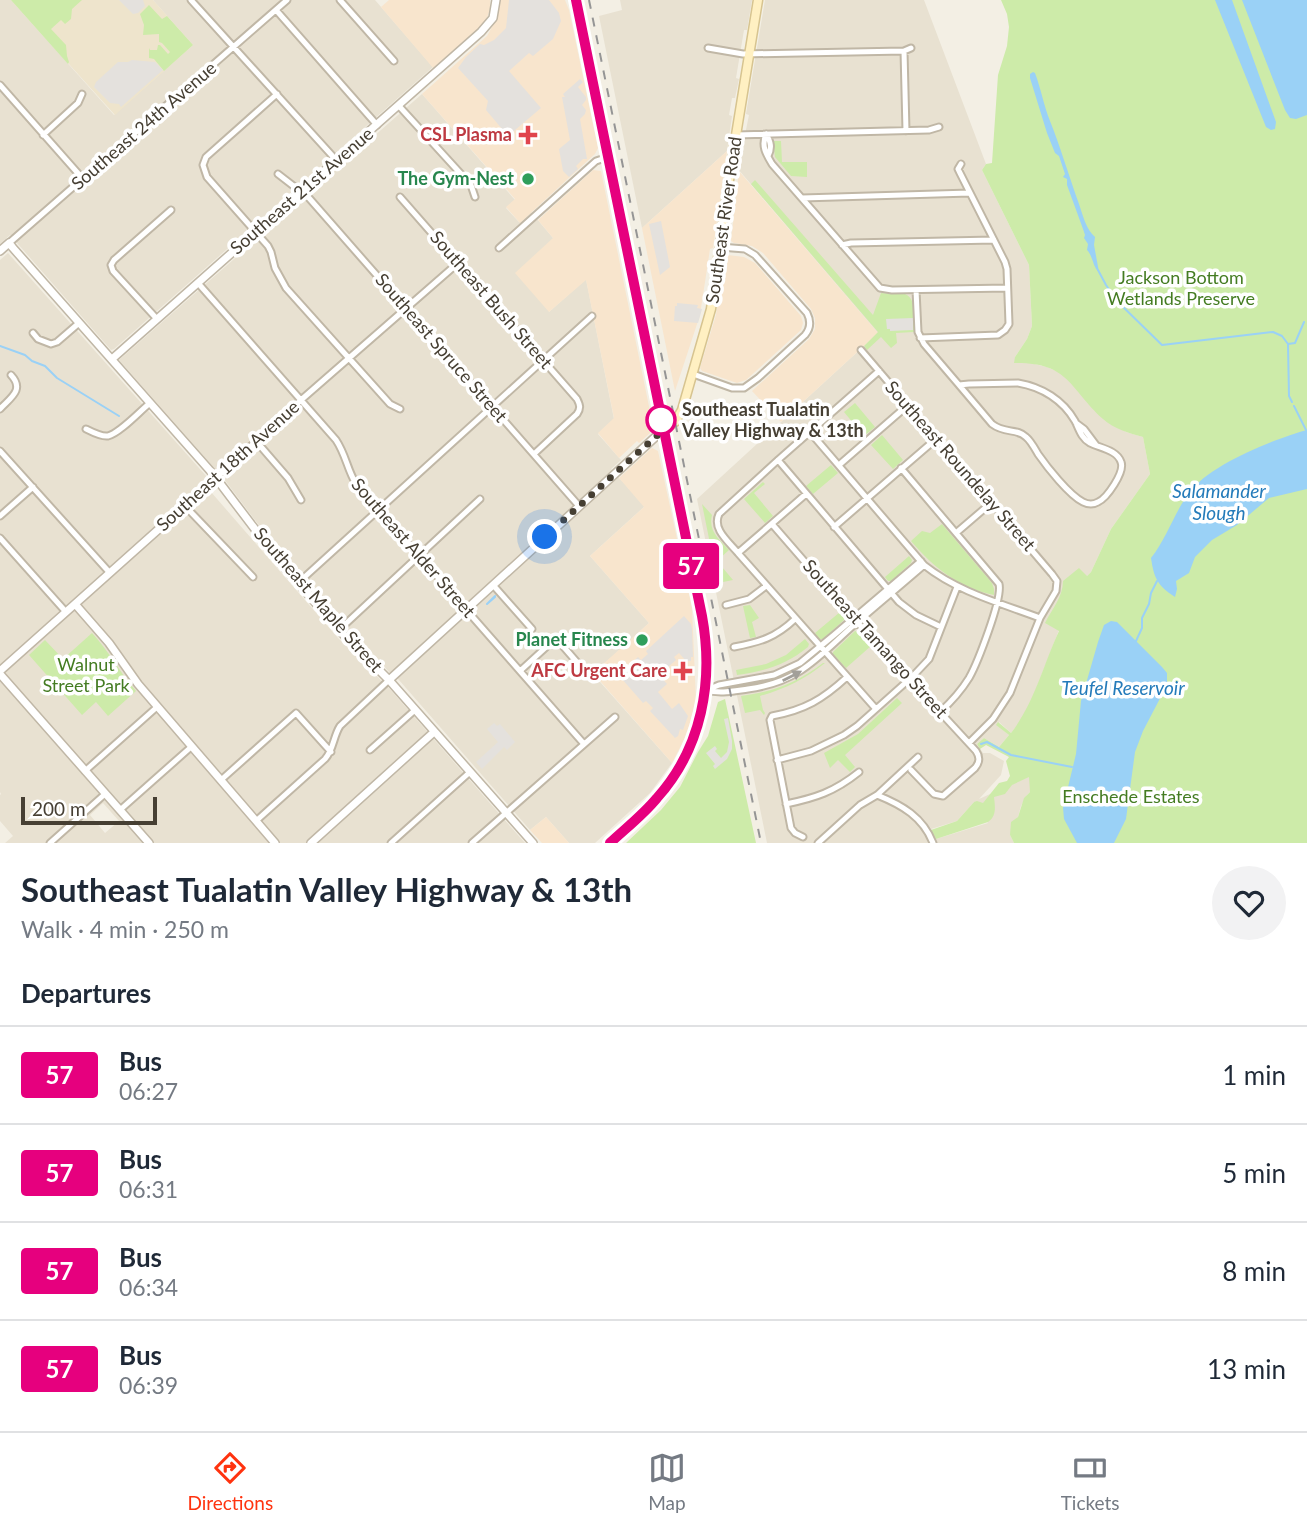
<!DOCTYPE html>
<html lang="en">
<head>
<meta charset="utf-8">
<style>
	body { margin:0; font-family:Lato,sans-serif; background:#f2f2f3; color:#1f2937; height:100vh; display:flex; flex-direction:column; font-size:26px; white-space:nowrap }
	* { box-sizing:border-box; margin:0 }
	p { font-size:23px; color:#747a83 }
	.icon { flex:none; width:38px; height:38px; fill:none; stroke:currentColor; stroke-width:2; stroke-linecap:round; stroke-linejoin:round }
	.map { position:relative; height:843px; overflow:hidden }
	.details { display:flex; flex-direction:column; background:#fff; flex:1 }
	.details>* { flex:none }
	.badge { padding:0 14px; border-radius:5px; font-size:24px; line-height:46px }
	.scale { position:absolute; left:21px; bottom:18px; width:136px; box-sizing:border-box; padding-left:7px; border:4px solid #463f33; border-top:0; font-size:19px; line-height:24px; white-space:nowrap; color:#463f33; -webkit-text-stroke:5px #fff; paint-order:stroke }
	.you { position:absolute; width:35px; height:35px; margin:-18px; border:5px solid #fff; border-radius:50%; background:#1a73e8; box-shadow:0 0 0 10px #1a73e833 }
	.map>.badge { position:absolute; translate:-50% -50%; box-shadow:0 0 0 4px #fff }
	h2 { padding:0 21px; font-size:26px; line-height:63px }
	.round { display:grid; place-items:center; flex:none; width:74px; height:74px; border-radius:37px; background:#f2f2f3 }
	.summary { display:flex; align-items:center; justify-content:space-between; height:119px; padding:0 21px }
	h1 { font-size:33px; font-weight:700; line-height:52px }
	ul { padding:0; list-style:none }
	li { display:flex; align-items:center; gap:21px; height:98px; padding:0 21px; border-top:2px solid #e0e1e3 }
	li div { flex:1 }
	li b { display:block; font-size:26px }
	li em { font-style:normal }
	li .badge { min-width:77px; font-weight:700; text-align:center }
	.dock { display:flex; justify-content:space-around; align-items:center; height:98px; border-top:2px solid #e0e1e3; background:#fff; font-size:19px; color:#747a83 }
	.dock a { display:grid; justify-items:center; gap:4px }
	.dock .current { color:#ff330f }
	.map>svg:first-child { display:block }
	.residential { fill:#e8e1d1; fill-rule:evenodd }
	.commercial { fill:#f8e5cd }
	.education { fill:#eee4cc }
	.green { fill:#cdeba9 }
	.parking { fill:#e4e1dd }
	.water { fill:#9ad1f6 }
	.lines { fill:none; stroke-linecap:round; stroke-linejoin:round }
	.stream { stroke:#9ad1f6; stroke-width:2 }
	.minor-casing { stroke:#c0b7a6; stroke-width:9 }
	.tertiary-casing { stroke:#c0b7a6; stroke-width:10 }
	.secondary-casing { stroke:#d7c490; stroke-width:11 }
	.primary-casing { stroke:#edc058; stroke-width:12 }
	.minor { stroke:#fff; stroke-width:5 }
	.tertiary { stroke:#fff; stroke-width:7 }
	.secondary { stroke:#fff0c2; stroke-width:8 }
	.primary { stroke:#ffe091; stroke-width:9 }
	.rail { stroke:#959595; stroke-width:2; stroke-dasharray:9 9; stroke-linecap:butt }
	.oneway { fill:#a29f99 }
	.line-casing { stroke:#fff; stroke-width:16 }
	.line { stroke:#e6007e; stroke-width:10 }
	.walk { stroke:#463f33; stroke-width:7; stroke-dasharray:0 12.6 }
	.health-dot { fill:#e0444e; stroke:#fff; stroke-width:2.5 }
	.leisure-dot { fill:#2e9e5b; stroke:#fff; stroke-width:2.5 }
	.stop-dot { fill:#fff; stroke:#e6007e; stroke-width:3.5 }
	.labels { text-anchor:middle; stroke-width:7; stroke-linejoin:round; paint-order:stroke }
	.street-label { font-size:18px; fill:#463f33; stroke:#fff }
	.health-label { font-size:18px; font-weight:bold; fill:#be3a42; stroke:#fff; text-anchor:end }
	.leisure-label { font-size:18px; font-weight:bold; fill:#27864d; stroke:#fff; text-anchor:end }
	.park-label { font-size:18px; fill:#447c22; stroke:#fff }
	.stop-label { font-size:18px; font-weight:bold; fill:#463f33; stroke:#fff; text-anchor:start }
	.water-label { font-size:19px; font-style:italic; fill:#247bba; stroke:#fff }
</style>
</head>
<body>
<div class="map">
<svg width="1307" height="843" viewBox="0 0 1307 843">
	<rect width="100%" height="100%" fill="#f3efe4"/>
	<path class="residential" d="M 0,0 L 11,0 L 114,115 L 193,45 L 153,0 L 375,0 L 433,67 L 114,349 L 111,350 L 10,235 L 0,244 Z
		M 620,0 L 752,0 L 747,30 L 744,30 L 736,78 L 739,79 L 735,98 L 732,98 L 729,115 L 732,116 L 727,151 L 642,228 L 599,16 L 622,10 Z
		M 765,0 L 924,0 L 986,164 L 982,170 L 1029,265 L 1032,326 L 1027,339 L 1015,357 L 1026,362 L 1047,367 L 1061,373 L 1126,432 L 1143,437 L 1150,474 L 1111,529 L 1091,572 L 1087,576 L 1059,630 L 1031,702 L 1021,721 L 1011,733 L 999,722 L 997,725 L 1009,735 L 999,747 L 984,738 L 977,744 L 983,753 L 990,753 L 1004,761 L 1001,775 L 979,799 L 1030,776 L 1030,792 L 1027,795 L 1021,806 L 1018,817 L 1010,835 L 1014,843 L 767,843 L 697,499 L 878,333 L 738,169 L 749,115 L 746,114 ZM 974,802 L 988,823 L 936,839 L 931,829 L 957,821 Z
		M 422,94 L 515,200 L 506,208 L 519,222 L 531,212 L 553,238 L 549,312 L 586,279 L 614,419 L 598,434 L 621,460 L 611,469 L 645,506 L 590,556 L 649,623 L 593,674 L 672,763 L 650,793 L 595,843 L 569,843 L 546,817 L 530,830 L 399,680 L 389,672 L 368,648 L 366,650 L 346,630 L 282,556 L 224,479 L 119,360 Z
		M 8,253 L 207,477 L 211,492 L 338,638 L 389,688 L 525,843 L 5,843 L 13,836 L 0,821 L 0,795 L 1,794 L 0,792 L 0,260 ZM 103,803 L 119,821 L 105,833 L 90,815 Z"/>
	<path class="commercial" d="M 389,0 L 490,0 L 490,9 L 487,18 L 482,26 L 434,69 L 381,7 Z
		M 500,0 L 565,0 L 569,10 L 598,148 L 595,154 L 520,223 L 506,207 L 515,199 L 422,94 L 487,36 L 497,18 Z
		M 727,151 L 713,248 L 710,249 L 700,315 L 675,391 L 642,228 Z
		M 593,170 L 601,171 L 653,426 L 650,433 L 639,443 L 637,441 L 619,458 L 598,433 L 614,418 L 586,280 L 549,312 L 515,273 L 553,238 L 538,220 Z
		M 739,171 L 878,333 L 781,422 L 752,391 L 809,339 L 815,329 L 815,318 L 811,309 L 763,253 L 752,246 L 734,243 L 731,241 Z
		M 728,255 L 744,257 L 755,263 L 801,316 L 803,323 L 801,330 L 746,380 L 737,383 L 702,371 L 700,368 L 716,315 L 724,258 Z
		M 652,448 L 658,451 L 692,608 L 696,700 L 687,734 L 672,763 L 593,673 L 649,623 L 590,556 L 644,507 L 619,478 Z
		M 546,817 L 569,843 L 542,843 L 530,830 Z"/>
	<path class="education" d="M 11,0 L 153,0 L 193,45 L 115,115 Z"/>
	<path class="green" d="M 11,0 L 82,0 L 72,9 L 71,19 L 65,24 L 61,20 L 51,29 L 66,45 L 67,56 L 69,62 L 68,64 Z
		M 1001,0 L 1307,0 L 1307,843 L 1014,843 L 1010,835 L 1011,822 L 1018,817 L 1024,798 L 1030,792 L 1029,777 L 1012,785 L 1005,794 L 994,797 C 995,806 997,816 988,822 L 936,839 L 931,830 L 957,821 L 974,802 L 977,801 L 983,803 L 999,783 L 1007,781 L 1010,776 L 1006,761 L 1009,757 L 986,745 L 980,749 L 977,744 L 984,738 L 999,747 L 1009,735 L 996,725 L 998,722 L 1011,733 C 1035,702 1043,665 1059,631 L 1045,623 C 1052,609 1063,597 1063,581 L 1079,568 L 1087,576 L 1091,572 L 1111,529 L 1150,474 L 1143,437 C 1129,433 1114,429 1103,419 C 1069,388 1069,362 1014,363 L 1015,357 L 1027,339 L 1032,326 L 1029,265 L 982,170 L 986,164 L 992,163 L 998,75 L 1007,46 L 1009,27 L 1007,14 Z
		M 149,5 L 162,19 L 167,16 L 193,45 L 164,71 L 154,59 L 149,58 L 149,48 L 150,50 L 157,50 L 158,45 L 160,45 L 168,54 L 170,52 L 162,43 L 159,42 L 159,34 L 143,35 L 144,25 L 140,14 Z
		M 773,141 L 781,141 L 782,162 L 807,162 L 807,177 L 791,176 L 775,157 Z
		M 755,180 L 873,315 L 881,293 C 889,294 898,292 905,294 C 918,299 914,322 914,332 L 896,333 L 897,343 L 891,348 L 881,337 L 867,350 L 864,346 L 878,332 L 751,184 Z
		M 855,403 L 875,427 L 864,436 L 844,412 Z
		M 882,435 L 903,460 L 893,469 L 871,445 Z
		M 831,465 L 838,473 L 813,494 L 806,486 Z
		M 763,482 L 765,484 L 754,493 L 773,516 L 765,523 L 744,499 Z
		M 702,504 L 712,515 C 708,531 719,539 729,550 L 717,561 L 733,580 L 718,583 Z
		M 942,524 L 992,583 L 994,589 L 994,595 C 959,588 933,567 911,541 L 922,531 L 930,533 Z
		M 909,556 L 912,560 L 911,563 L 891,581 L 888,581 L 885,577 Z
		M 750,605 L 759,618 L 752,622 L 756,637 L 750,638 L 743,606 Z
		M 840,612 L 845,617 L 844,620 L 823,639 L 819,639 L 815,633 Z
		M 855,631 L 858,632 L 871,646 L 846,668 L 833,654 L 833,652 Z
		M 92,633 C 109,651 120,673 136,691 L 108,716 L 96,702 L 82,715 L 29,655 L 45,640 L 63,659 Z
		M 805,639 L 809,644 L 808,647 C 786,665 765,671 737,675 L 736,670 L 766,664 L 786,655 Z
		M 823,663 L 825,663 C 805,679 785,689 760,696 L 763,710 L 765,713 L 764,715 L 760,710 L 745,713 L 741,696 C 775,691 795,684 823,663 Z
		M 897,698 L 902,703 L 845,755 L 855,767 L 850,772 L 838,760 L 830,768 L 824,753 L 858,734 Z
		M 725,699 L 756,843 L 626,843 L 661,810 L 680,787 L 698,752 L 708,736 L 718,702 Z"/>
	<path class="parking" d="M 119,0 L 143,0 L 145,6 L 138,13 L 133,14 Z
		M 509,0 L 549,0 L 559,13 L 561,21 L 553,39 L 533,56 L 529,53 L 509,71 L 541,108 L 508,136 L 486,110 L 488,101 L 458,68 L 466,57 L 480,44 L 484,45 L 494,40 L 506,28 Z
		M 132,60 L 155,62 L 163,70 L 121,107 L 119,104 L 110,103 L 94,87 L 96,82 L 118,62 L 128,62 Z
		M 580,79 L 583,82 L 578,87 L 586,97 L 586,100 L 582,105 L 586,110 L 585,114 L 580,119 L 587,159 L 583,159 L 576,166 L 578,169 L 569,177 L 563,171 L 559,149 L 570,140 L 562,97 L 565,97 L 563,94 Z
		M 661,221 L 670,267 L 660,275 L 649,224 Z
		M 677,303 L 698,305 L 697,308 L 702,309 L 698,323 L 674,321 L 675,306 L 677,306 Z
		M 913,318 L 913,330 L 890,331 L 890,329 L 887,329 L 886,319 Z
		M 684,616 L 691,624 L 692,629 L 693,657 L 691,657 L 691,661 L 686,661 L 679,653 L 674,657 L 676,660 L 659,675 L 667,684 L 658,692 L 672,709 L 679,703 L 688,716 L 683,730 L 680,729 L 678,736 L 675,738 L 650,711 L 653,708 L 646,701 L 643,703 L 622,679 L 625,674 L 623,671 L 638,657 L 641,660 L 648,654 L 646,651 Z
		M 728,718 L 732,741 L 732,749 L 727,759 L 715,769 L 713,766 L 715,764 L 706,753 L 715,746 L 717,749 L 715,751 L 721,758 L 727,752 L 729,742 L 724,719 Z
		M 494,723 L 497,726 L 500,724 L 515,742 L 507,750 L 504,747 L 482,769 L 476,762 L 498,742 L 487,729 Z"/>
	<path class="water" d="M 1215,0 L 1232,0 L 1276,122 L 1275,129 L 1271,130 L 1266,127 Z
		M 1242,0 L 1307,0 L 1307,115 L 1296,119 L 1290,118 L 1285,110 Z
		M 1033,72 L 1035,73 C 1041,89 1044,106 1050,121 C 1060,146 1069,176 1079,204 C 1083,216 1086,229 1095,237 L 1094,245 L 1099,272 C 1093,268 1093,256 1087,250 L 1088,244 L 1084,238 L 1085,235 L 1083,229 L 1067,185 L 1067,179 L 1063,177 L 1065,174 L 1059,156 L 1055,153 L 1047,133 L 1030,78 L 1030,74 Z
		M 1307,430 L 1307,489 L 1269,498 L 1237,525 L 1212,540 L 1195,557 L 1189,573 L 1176,581 L 1177,589 L 1175,597 C 1157,585 1154,578 1151,558 C 1167,538 1174,513 1189,493 C 1209,465 1274,439 1307,430 Z
		M 1111,621 L 1117,622 L 1162,667 L 1167,673 L 1167,685 L 1143,731 L 1135,752 L 1126,819 L 1114,843 L 1077,843 L 1064,819 L 1063,808 L 1076,754 L 1081,701 L 1098,642 L 1104,625 Z"/>
	<g class="lines">
		<path class="stream" d="M 1098,270 L 1106,285 L 1117,301 L 1162,345 L 1273,332 L 1282,336 L 1288,344 L 1289,396 L 1292,402
			M 1288,344 L 1295,343 L 1304,322
			M 0,346 L 25,355 L 32,361 L 45,366 L 57,378 L 119,416
			M 1294,406 L 1306,430
			M 495,596 L 487,604 L 495,597
			M 1136,641 L 1142,628 L 1142,618 L 1149,604 L 1151,593 L 1157,581
			M 981,744 L 987,742 L 1011,755 L 1072,767"/>
		<defs>
			<path id="minor" d="M 191,0 L 337,161
				M 340,0 L 394,61
				M 276,10 L 377,125
				M 708,48 L 743,54 L 904,51 L 911,48
				M 904,51 L 906,131
				M 0,85 L 83,179
				M 277,94 L 206,157 L 203,165 L 207,177 L 268,246 L 271,252 L 275,268 L 286,288 L 390,404 L 400,409
				M 399,106 L 471,185 L 475,197
				M 766,134 C 761,146 766,154 772,164 L 880,288 L 892,290 L 1007,288
				M 766,134 C 771,142 772,148 768,156
				M 43,135 L 78,103 L 82,94
				M 736,135 L 929,130 L 939,127
				M 278,174 L 309,198 L 579,506
				M 400,197 L 577,399 C 580,405 581,408 577,414 L 534,454
				M 802,198 L 970,193
				M 9,243 L 287,0
				M 842,245 L 851,243 L 994,240
				M 499,248 L 596,161 L 608,157
				M 198,283 L 336,440 C 346,455 347,469 356,484 L 584,744
				M 916,290 L 918,332 L 924,344 L 959,385
				M 157,319 L 113,271 L 111,265 L 114,260 L 171,210
				M 33,333 L 38,339 L 51,344 L 57,342 L 79,323
				M 920,338 L 998,335 L 1005,330 L 1009,324 L 1007,269 L 1005,262 L 960,173 L 958,169 L 961,164
				M 861,350 L 1052,574 L 1057,581 L 1056,591 L 1040,618 L 1010,693 L 993,719 L 969,743
				M 693,374 L 732,388 L 744,388 L 758,378 L 805,335 C 811,328 811,321 807,313 L 755,255 L 745,249 L 720,247
				M 1018,383 C 1042,387 1063,400 1075,421 C 1079,429 1081,438 1090,443 C 1100,448 1117,450 1121,462 C 1125,472 1107,498 1098,502 C 1093,505 1087,504 1083,502 C 1069,495 1047,467 1038,454 C 1035,449 1031,441 1026,437 C 1017,428 1005,434 992,424 L 959,385 L 969,384 Z
				M 0,409 C 10,398 25,390 11,375
				M 1076,423 L 1084,429 L 1096,445
				M 86,429 C 92,432 101,437 108,436 C 120,433 140,411 150,403
				M 810,432 L 924,565 C 958,592 1000,603 1040,618
				M 256,441 L 288,478 L 301,500
				M 0,451 L 110,573
				M 778,460 L 899,602 L 916,615 L 941,627
				M 839,465 L 908,405
				M 901,468 L 999,584 C 1003,598 977,664 969,678 C 961,691 951,702 940,712
				M 216,478 L 301,400 L 458,263
				M 185,506 L 253,577
				M 0,516 L 33,487
				M 772,524 L 857,622 L 976,751 C 980,757 980,762 975,768 L 943,796 L 934,794 L 911,770
				M 834,527 L 936,439
				M 956,533 L 991,503
				M 0,538 L 66,612
				M 738,553 L 806,494
				M 298,583 L 592,316
				M 493,585 L 532,629
				M 726,605 L 749,599 L 766,586
				M 339,630 L 480,499
				M 734,647 C 760,642 775,638 795,619
				M 520,671 L 556,638 L 588,675
				M 706,690 C 720,694 733,691 748,689 C 800,682 818,657 855,624 C 878,604 901,585 924,565
				M 707,690 L 719,685 L 774,675 L 800,663 L 834,635 L 921,561
				M 876,709 L 738,553 C 728,541 712,529 719,514 L 778,460 L 879,371
				M 370,750 L 415,710
				M 777,760 L 811,751 L 844,735 L 857,726 L 913,676 L 929,659 L 957,587
				M 85,771 L 157,707
				M 221,780 L 296,713 L 331,752
				M 877,795 C 902,805 923,817 933,843
				M 786,804 C 815,798 834,792 859,772
				M 120,810 L 191,747
				M 256,821 L 325,759 C 334,749 333,737 340,726 L 389,680
				M 803,837 L 795,833 L 791,828 L 770,720 L 772,716 C 805,710 823,699 847,677
				M 50,843 L 105,794
				M 391,843 L 470,772
				M 472,843 L 615,717
				M 818,843 L 860,805 L 877,795 L 918,757"/>
			<path id="tertiary" d="M 0,251 L 9,243 L 13,248 L 213,474 L 283,566 L 343,634 L 389,680 L 533,843
				M 112,359 L 481,32 L 493,18 L 496,0
				M 75,604 L 109,643 L 138,684 L 275,843
				M 0,671 L 216,478
				M 0,674 L 149,843
				M 389,680 L 663,430
				M 311,843 L 434,732"/>
			<path id="secondary" d="M 663,430 L 675,422 L 682,410 L 711,309 L 731,166 L 758,0"/>
			<path id="primary" d="M 576,0 L 702,616 C 714,682 702,747 657,798 C 643,815 626,829 610,843"/>
		</defs>
		<use href="#minor" class="minor-casing"/>
		<use href="#tertiary" class="tertiary-casing"/>
		<use href="#secondary" class="secondary-casing"/>
		<use href="#primary" class="primary-casing"/>
		<use href="#minor" class="minor"/>
		<use href="#tertiary" class="tertiary"/>
		<use href="#secondary" class="secondary"/>
		<use href="#primary" class="primary"/>
		<path class="rail" d="M 589,0 L 761,843"/>
	</g>
	<defs><path id="oneway-solid" d="M-6-.8H1V-3.2L6.5 0L1 3.2V.8H-6Z" transform="scale(1.75)"/></defs>
	<use class="oneway" href="#oneway-solid" transform="translate(792 676) rotate(-27)"/>
	<g class="lines">
		<defs>
			<path id="line" d="M 576,0 L 702,616 C 714,681 702,748 657,798 C 643,815 626,828 610,843"/>
		</defs>
		<use href="#line" class="line-casing"/>
		<use href="#line" class="line"/>
		<path class="walk" d="M 545,537 L 663,430 L 661,420"/>
	</g>
	<g class="health-dot">
		<path d="M524.5 124.5h7v7h7v7h-7v7h-7v-7h-7v-7h7z"/>
		<path d="M679.5 660.5h7v7h7v7h-7v7h-7v-7h-7v-7h7z"/>
	</g>
	<g class="leisure-dot">
		<circle cx="528" cy="179" r="7"/>
		<circle cx="642" cy="640" r="7"/>
	</g>
	<circle class="stop-dot" cx="661" cy="420" r="14"/>
	<g class="labels">
		<g class="street-label">
			<text transform="translate(144 126) rotate(-41)" y="6">Southeast 24th Avenue</text>
			<text transform="translate(302 191) rotate(-41)" y="6">Southeast 21st Avenue</text>
			<text transform="translate(724 220) rotate(-82)" y="6">Southeast River Road</text>
			<text transform="translate(491 300) rotate(49)" y="6">Southeast Bush Street</text>
			<text transform="translate(441 348) rotate(49)" y="6">Southeast Spruce Street</text>
			<text transform="translate(228 466) rotate(-42)" y="6">Southeast 18th Avenue</text>
			<text transform="translate(960 466) rotate(49)" y="6">Southeast Roundelay Street</text>
			<text transform="translate(413 548) rotate(49)" y="6">Southeast Alder Street</text>
			<text transform="translate(318 600) rotate(49)" y="6">Southeast Maple Street</text>
			<text transform="translate(875 639) rotate(48)" y="6">Southeast Tamango Street</text>
		</g>
		<g class="health-label">
			<text x="512" y="141">CSL Plasma</text>
			<text x="667" y="677">AFC Urgent Care</text>
		</g>
		<g class="leisure-label">
			<text x="514" y="185">The Gym-Nest</text>
			<text x="628" y="646">Planet Fitness</text>
		</g>
		<g class="park-label">
			<text x="1181" y="284">Jackson Bottom<tspan x="1181" dy="21">Wetlands Preserve</tspan></text>
			<text x="86" y="671">Walnut<tspan x="86" dy="21">Street Park</tspan></text>
			<text x="1131" y="803">Enschede Estates</text>
		</g>
		<g class="stop-label">
			<text x="682" y="416">Southeast Tualatin<tspan x="682" dy="21">Valley Highway &amp; 13th</tspan></text>
		</g>
		<g class="water-label">
			<text x="1219" y="498">Salamander<tspan x="1219" dy="22">Slough</tspan></text>
			<text x="1123" y="695">Teufel Reservoir</text>
		</g>
	</g>
</svg>
<div class="scale">200 m</div>
<div class="you" style="left:545px;top:537px"></div>
<b class="badge" style="left:691px;top:566px;background:#e6007e;color:#fff">57</b>
</div>
<section class="details">
<div class="summary"><div><h1>Southeast Tualatin Valley Highway &amp; 13th</h1><p>Walk · 4 min · 250 m</p></div><a class="round"><svg class="icon" aria-label="heart" viewBox="0 0 24 24"><path d="M12 20l-8-8c-3-5 5-10 8-4 3-6 11-1 8 4z"/></svg></a></div>
<h2>Departures</h2>
<ul>
<li><span class="badge" style="background:#e6007e;color:#fff">57</span><div><b>Bus</b><p>06:27</p></div><em>1 min</em></li>
<li><span class="badge" style="background:#e6007e;color:#fff">57</span><div><b>Bus</b><p>06:31</p></div><em>5 min</em></li>
<li><span class="badge" style="background:#e6007e;color:#fff">57</span><div><b>Bus</b><p>06:34</p></div><em>8 min</em></li>
<li><span class="badge" style="background:#e6007e;color:#fff">57</span><div><b>Bus</b><p>06:39</p></div><em>13 min</em></li>
</ul>
</section>
<nav class="dock">
<a class="current"><svg class="icon" aria-label="directions" viewBox="0 0 24 24"><path d="M12 3l9 9-9 9-9-9zM9 14v-3h6M13 9l2 2-2 2"/></svg>Directions</a>
<a><svg class="icon" aria-label="map" viewBox="0 0 24 24"><path d="M3 6l6-2 6 2 6-2v14l-6 2-6-2-6 2zM9 4v14M15 6v14"/></svg>Map</a>
<a><svg class="icon" aria-label="tickets" viewBox="0 0 24 24"><path d="M3 7h18v10H3zM15 7v10"/></svg>Tickets</a>
</nav>
</body>
</html>
